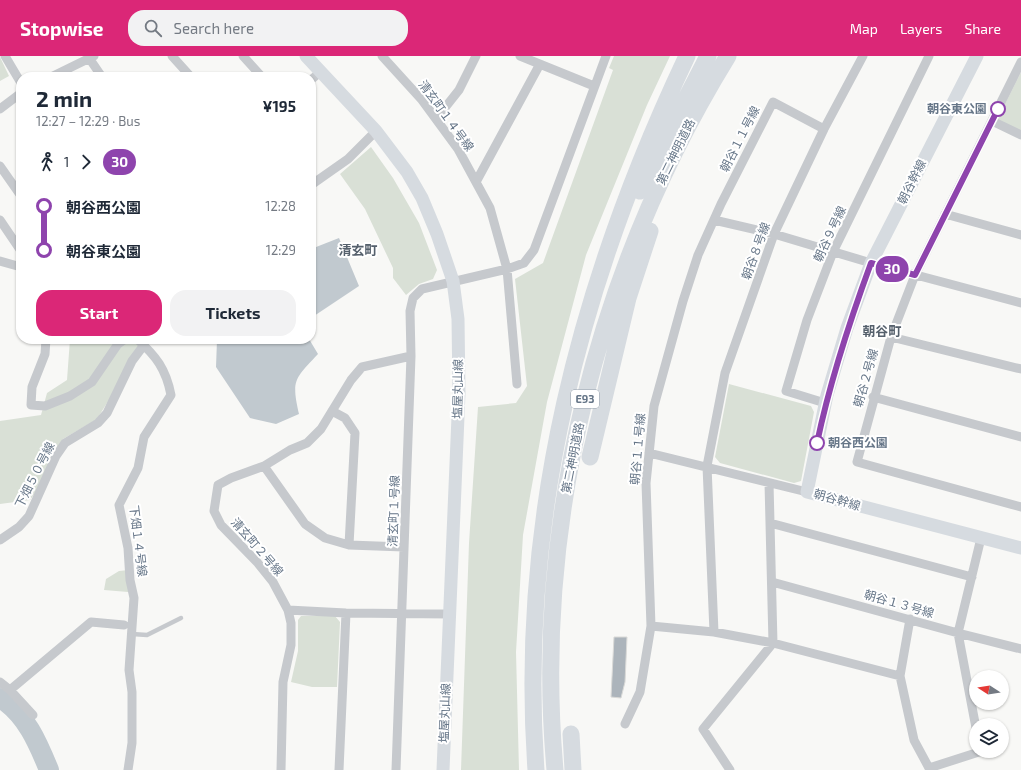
<!DOCTYPE html>
<html lang="en">
<head>
<meta charset="utf-8">
<style>
	body { margin:0; font-family:"Exo 2","Noto Sans JP",sans-serif; background:#f2f2f3; color:#1f2937; height:100vh; display:flex; flex-direction:column; font-size:15px; white-space:nowrap }
	* { box-sizing:border-box; margin:0 }
	p { font-size:13px; color:#747a83 }
	.icon { flex:none; width:22px; height:22px; fill:none; stroke:currentColor; stroke-width:2; stroke-linecap:round; stroke-linejoin:round }
	.map { position:relative; flex:1; overflow:hidden }
	.details { position:absolute; left:16px; top:16px; width:300px; height:272px; display:flex; flex-direction:column; background:#fff; border-radius:16px; box-shadow:0 1px 3px #0004 }
	.details>* { flex:none }
	.badge { padding:0 8px; border-radius:13px; font-size:14px; line-height:26px }
	.needle { width:26px; rotate:282deg }
	.fabs { position:absolute; left:969px; top:614px; display:grid; gap:8px }
	.fabs a { display:grid; place-items:center; width:40px; height:40px; border-radius:50%; background:#fff; box-shadow:0 1px 3px #0004; font-size:20px }
	.map>.badge { position:absolute; translate:-50% -50%; box-shadow:0 0 0 2px #fff }
	.legs { display:flex; align-items:center; gap:6px; height:44px; padding:0 20px; font-size:13px }
	.legs p { margin-inline-start:auto }
	.head { display:flex; align-items:center; justify-content:space-between; height:68px; padding:0 20px }
	h1 { font-size:22px; font-weight:700; line-height:30px }
	.action { display:flex; gap:8px; margin-top:auto; padding:8px 20px }
	.action a { flex:1; height:46px; border-radius:16px; background:#db2777; color:#fff; font-size:16px; font-weight:700; line-height:46px; text-align:center }
	.action a+a { background:#f2f2f3; color:#1f2937 }
	ul { padding:0 20px; list-style:none }
	li { display:flex; align-items:center; gap:14px; height:44px; font-size:15px }
	li i { display:grid; place-items:center; width:6px; height:100%; margin:0 5px; background:currentColor }
	li i::after { content:''; width:10px; height:10px; margin:-5px; border:3px solid; border-radius:50%; background:#fff }
	li p { margin-inline-start:auto }
	li:first-child i { background:linear-gradient(#0000 50%,currentColor 0) }
	li:last-child i { background:linear-gradient(currentColor 50%,#0000 0) }
	header { display:flex; align-items:center; gap:24px; box-sizing:border-box; height:56px; padding:0 20px; background:#db2777; color:#fff }
	header strong { font-size:19px }
	nav { display:flex; gap:22px; margin-inline-start:auto; font-size:14px }
	.search { width:280px; height:36px; background:#f2f2f3; display:flex; align-items:center; gap:10px; box-sizing:border-box; padding:0 14px; border-radius:16px; color:#747a83; font-size:15px }
	.map>svg:first-child { display:block }
	.green { fill:#d9e0d6 }
	.water { fill:#c1c9cf }
	.lines { fill:none; stroke-linecap:round; stroke-linejoin:round }
	.river { stroke:#c1c9cf; stroke-width:20 }
	.building { fill:#acb4bb; stroke:#dadad8 }
	.lane { stroke:#c6c9cd; stroke-width:4.5 }
	.street { stroke:#c6c9cd; stroke-width:9 }
	.secondary { stroke:#d6dbe0; stroke-width:13 }
	.highway { stroke:#d6dbe0; stroke-width:17 }
	.line-1-casing { stroke:#fff; stroke-width:9 }
	.line-1 { stroke:#8e44ad; stroke-width:6 }
	.stop-1-dot { fill:#fff; stroke:#8e44ad; stroke-width:2 }
	.labels { text-anchor:middle; stroke-width:4; stroke-linejoin:round; paint-order:stroke }
	.shield { fill:#fff; stroke:#949fac; stroke-width:1 }
	.shield-label { font-size:11px; font-weight:bold; fill:#667688 }
	.stop-label { font-size:12px; font-weight:bold; fill:#667688; stroke:#fff; text-anchor:end }
	.street-label { font-size:12px; fill:#667688; stroke:#fff }
	.neighbourhood-label { font-size:13px; font-weight:bold; fill:#55606c; stroke:#fff }
</style>
</head>
<body>
<header>
<strong>Stopwise</strong>
<div class="search"><svg class="icon" aria-label="search" viewBox="0 0 24 24"><circle cx="10" cy="10" r="6"/><path d="M15 15l6 6"/></svg>Search here</div>
<nav><a>Map</a><a>Layers</a><a>Share</a></nav>
</header>
<div class="map">
<svg width="1021" height="714" viewBox="0 0 1021 714">
	<rect width="100%" height="100%" fill="#f8f8f6"/>
	<path class="green" d="M 614,0 L 670,0 L 647,49 L 586,199 L 547,346 L 523,479 L 516,596 L 519,714 L 461,714 L 469,487 L 478,351 L 516,347 L 527,330 L 515,223 L 543,207 L 613,14 L 609,12 Z
		M 0,1 L 9,20 L 0,25 Z
		M 1021,16 L 1021,76 L 997,64 Z
		M 371,91 L 393,122 L 419,167 L 437,214 L 433,223 L 419,228 L 406,239 L 393,222 L 393,212 L 365,153 L 340,118 Z
		M 70,283 L 133,283 L 140,289 L 112,339 L 97,363 L 63,383 L 36,436 L 30,444 L 0,448 L 0,365 L 41,359 L 47,337 L 67,324 Z
		M 729,328 L 811,350 L 814,356 L 801,425 L 794,427 L 720,407 L 715,401 Z
		M 129,514 L 128,536 L 104,534 L 106,523 L 119,515 Z
		M 301,560 L 335,560 L 340,566 L 337,631 L 312,631 L 291,626 L 298,595 L 298,564 Z"/>
	<path class="water" d="M 339,182 L 359,230 L 311,262 L 311,193 Z
		M 220,283 L 309,283 L 318,298 C 295,323 291,323 299,358 L 276,368 L 250,362 L 216,311 L 217,284 Z"/>
	<g class="lines">
		<path class="river" d="M 0,642 C 26,658 38,687 49,714"/>
	</g>
	<path class="building" d="M 614,581 L 627,581 L 625,626 L 621,642 L 611,641 Z"/>
	<g class="lines">
		<path class="lane" d="M 132,578 L 147,579 L 181,562"/>
		<path class="street" d="M 5,0 L 21,27
			M 172,0 L 191,21
			M 243,0 L 262,21
			M 382,0 L 422,44 L 458,93 L 490,152 L 507,213 L 517,328
			M 520,0 L 594,30
			M 89,2 L 102,21
			M 1021,6 L 915,219 L 891,281 L 857,406 L 1021,451
			M 51,21 L 94,0
			M 311,24 L 320,16
			M 0,53 L 21,37
			M 436,63 L 459,34 L 476,0
			M 992,65 L 1021,79
			M 824,73 L 773,46 L 721,148 L 698,199 L 683,245 L 654,350 L 646,427 L 651,570 L 714,576 L 773,587 L 900,620
			M 0,110 L 21,140
			M 476,126 L 540,8
			M 311,129 L 348,103 L 376,75
			M 945,158 L 1021,179
			M 0,164 L 21,195
			M 714,164 L 774,178 L 871,207 L 1021,247
			M 0,205 L 21,211
			M 891,281 L 1021,313
			M 46,283 L 45,298 L 32,331 L 31,349 L 45,350 L 70,340 L 92,326 L 118,288 L 125,283
			M 873,341 L 1021,381
			M 825,347 L 786,335 L 807,264 L 833,196 L 929,0
			M 332,355 L 345,362 L 355,377 L 349,489
			M 649,397 L 807,436
			M 264,410 L 305,468 L 325,482 L 349,489 L 404,491
			M 770,467 L 972,521
			M 0,484 L 19,471 L 29,460 L 56,400 L 65,387 L 98,367 L 107,357 L 132,305 L 144,289
			M 772,526 L 958,577 L 1021,593
			M 288,554 L 346,557 L 449,558
			M 910,563 L 900,620 L 914,684 L 929,712 L 982,695
			M 714,576 L 707,410 L 725,317 L 774,178 L 824,73 L 863,0
			M 0,626 L 10,634 L 33,659
			M 10,634 L 91,566 L 124,569
			M 625,668 L 640,636 L 651,570
			M 976,672 L 958,577 L 981,482
			M 128,714 L 132,687 L 132,636 L 129,614 L 134,542 L 130,524 L 128,492 L 119,449 L 138,412 L 144,381 L 171,339 C 166,313 156,300 137,283
			M 281,714 L 283,626 L 291,589 L 291,567 L 288,554 L 273,526 L 257,506 L 221,469 L 214,455 L 218,429 L 231,422 L 264,410 L 290,394 L 307,387 L 321,373 L 351,324 L 362,311 L 411,300
			M 339,714 L 346,557
			M 396,714 L 411,300 L 410,255 L 413,242 L 422,233 L 507,213 L 524,207 L 534,194 L 606,0
			M 730,714 L 703,673 L 773,587 L 769,427"/>
		<path class="secondary" d="M 306,0 L 376,75 L 407,116 L 422,142 L 437,178 L 453,225 L 458,263 L 459,337 L 443,714
			M 977,0 L 871,207 L 847,272 L 827,339 L 807,436 L 1021,492"/>
		<path class="highway" d="M 640,135 L 658,97 L 708,0
			M 590,401 L 628,242 L 650,175
			M 571,678 L 573,714
			M 536,714 C 518,463 580,226 687,0
			M 555,714 C 533,467 598,211 728,0"/>
	</g>
	<g class="lines">
		<defs>
			<path id="line-1" d="M 817,387 C 830,325 849,267 871,207 L 915,219 L 998,53"/>
		</defs>
		<use href="#line-1" class="line-1-casing"/>
		<use href="#line-1" class="line-1"/>
	</g>
	<g class="stop-1-dot">
		<circle cx="998" cy="53" r="7"/>
		<circle cx="817" cy="387" r="7"/>
	</g>
	<g class="labels">
		<rect class="shield" x="571" y="334" width="28" height="18" rx="3"/>
		<g class="shield-label">
			<text x="585" y="347">E93</text>
		</g>
		<g class="stop-label">
			<text x="987" y="57">朝谷東公園</text>
			<text x="828" y="391" text-anchor="start">朝谷西公園</text>
		</g>
		<g class="street-label">
			<text transform="translate(446 60) rotate(54)" y="4">清玄町１４号線</text>
			<text transform="translate(740 83) rotate(-63)" y="4">朝谷１１号線</text>
			<text transform="translate(676 96) rotate(-64)" y="4">第二神明道路</text>
			<text transform="translate(912 126) rotate(-63)" y="4">朝谷幹線</text>
			<text transform="translate(830 178) rotate(-65)" y="4">朝谷９号線</text>
			<text transform="translate(756 195) rotate(-70)" y="4">朝谷８号線</text>
			<text transform="translate(866 322) rotate(-74)" y="4">朝谷２号線</text>
			<text transform="translate(458 333) rotate(-89)" y="4">塩屋丸山線</text>
			<text transform="translate(638 393) rotate(-85)" y="4">朝谷１１号線</text>
			<text transform="translate(573 402) rotate(-79)" y="4">第二神明道路</text>
			<text transform="translate(35 419) rotate(-63)" y="4">下畑５０号線</text>
			<text transform="translate(837 444) rotate(16)" y="4">朝谷幹線</text>
			<text transform="translate(394 455) rotate(-88)" y="4">清玄町１号線</text>
			<text transform="translate(138 485) rotate(83)" y="4">下畑１４号線</text>
			<text transform="translate(257 491) rotate(49)" y="4">清玄町２号線</text>
			<text transform="translate(899 548) rotate(16)" y="4">朝谷１３号線</text>
			<text transform="translate(445 657) rotate(-88)" y="4">塩屋丸山線</text>
		</g>
		<g class="neighbourhood-label">
			<text x="358" y="199">清玄町</text>
			<text x="882" y="280">朝谷町</text>
		</g>
	</g>
</svg>
<div class="fabs">
<a><svg class="needle" viewBox="-14 -14 28 28"><path d="M0-13l5 13h-10z" fill="#e53935"/><path d="M0 13l5-13h-10z" fill="#747a83"/></svg></a>
<a><svg class="icon" aria-label="layers" viewBox="0 0 24 24"><path d="M12 4l9 5-9 5-9-5zM3 14l9 5 9-5"/></svg></a>
</div>
<b class="badge" style="left:892px;top:213px;background:#8e44ad;color:#fff">30</b>
<section class="details">
<div class="head"><div><h1>2 min</h1><p>12:27 – 12:29 · Bus</p></div><b>¥195</b></div>
<div class="legs"><svg class="icon" aria-label="walk" viewBox="0 0 24 24"><circle cx="13" cy="4" r="2"/><path d="M13 8l-2 6 4 7M11 14l-3 7M7 12l3-4h3l4 4"/></svg>1<svg class="icon" aria-label="forward" viewBox="0 0 24 24"><path d="M9 5l7 7-7 7"/></svg><b class="badge" style="background:#8e44ad;color:#fff">30</b></div>
<ul>
<li><i style="color:#8e44ad"></i><b>朝谷西公園</b><p>12:28</p></li>
<li><i style="color:#8e44ad"></i><b>朝谷東公園</b><p>12:29</p></li>
</ul>
<div class="action"><a>Start</a><a>Tickets</a></div>
</section>
</div>
</body>
</html>
